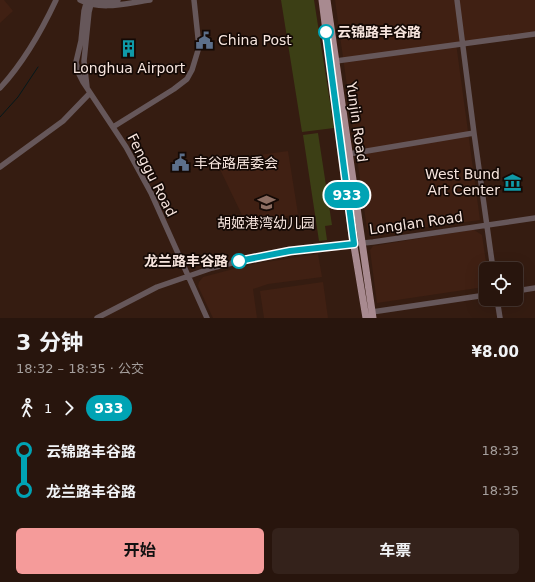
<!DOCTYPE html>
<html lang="zh">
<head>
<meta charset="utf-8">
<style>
	body { margin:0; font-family:"DejaVu Sans","Noto Sans SC",sans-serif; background:#34221b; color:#f1f3f6; height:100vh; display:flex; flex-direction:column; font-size:15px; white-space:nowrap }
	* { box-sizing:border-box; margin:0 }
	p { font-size:13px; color:#a59f9d }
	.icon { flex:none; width:22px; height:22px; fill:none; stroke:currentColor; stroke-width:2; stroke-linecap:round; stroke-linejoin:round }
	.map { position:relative; height:318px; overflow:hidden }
	.panel { display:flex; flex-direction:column; background:#28150d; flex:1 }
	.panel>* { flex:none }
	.badge { padding:0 8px; border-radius:13px; font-size:14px; line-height:26px }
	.buttons { position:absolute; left:479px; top:262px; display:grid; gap:8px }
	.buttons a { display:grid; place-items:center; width:44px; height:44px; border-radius:6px; background:#28150d; box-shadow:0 4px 16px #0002,0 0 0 1px #44342e; font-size:20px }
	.map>.badge { position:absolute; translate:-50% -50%; box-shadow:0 0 0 2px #fff }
	.legs { display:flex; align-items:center; gap:6px; height:44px; padding:0 16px; font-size:13px }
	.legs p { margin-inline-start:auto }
	.headline { display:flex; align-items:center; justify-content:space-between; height:68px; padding:0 16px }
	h1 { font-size:22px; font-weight:700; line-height:30px }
	.primary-button { display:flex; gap:8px; margin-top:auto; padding:8px 16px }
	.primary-button a { flex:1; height:46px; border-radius:6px; background:#f59b9a; color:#111; font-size:16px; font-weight:700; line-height:46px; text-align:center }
	.primary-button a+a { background:#34221b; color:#f1f3f6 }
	ul { padding:0 16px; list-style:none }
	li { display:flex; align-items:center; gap:14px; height:40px; font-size:15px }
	li i { display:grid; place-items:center; width:6px; height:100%; margin:0 5px; background:currentColor }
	li i::after { content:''; width:10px; height:10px; margin:-5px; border:3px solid; border-radius:50%; background:#28150d }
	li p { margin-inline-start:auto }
	li:first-child i { background:linear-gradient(#0000 50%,currentColor 0) }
	li:last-child i { background:linear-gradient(currentColor 50%,#0000 0) }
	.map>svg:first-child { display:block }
	.built { fill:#402013 }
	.green { fill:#3c3f15 }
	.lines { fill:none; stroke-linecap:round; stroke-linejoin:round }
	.stream { stroke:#04181b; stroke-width:1 }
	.minor { stroke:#66575a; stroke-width:5.5 }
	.major { stroke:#a88a90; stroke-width:7 }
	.line-1-casing { stroke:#fff; stroke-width:9 }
	.line-1 { stroke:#00a3b4; stroke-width:6 }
	.stop-1-dot { fill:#fff; stroke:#00a3b4; stroke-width:2 }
	.labels { text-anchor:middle; stroke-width:3.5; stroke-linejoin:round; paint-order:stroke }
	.stop-label { font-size:14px; font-weight:bold; fill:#f7e5de; stroke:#140905; text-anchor:start }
	.poi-label { font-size:14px; fill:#f7e5de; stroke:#140905; text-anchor:start }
	.street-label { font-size:14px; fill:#f7e5de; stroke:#140905 }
</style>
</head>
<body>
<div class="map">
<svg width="535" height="318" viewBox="0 0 535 318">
	<rect width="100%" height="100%" fill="#351c11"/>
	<path class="built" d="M 0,0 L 4,0 L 13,11 L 0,23 Z
		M 335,0 L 535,0 L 535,32 L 456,43 L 480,220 L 376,234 L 369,232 L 367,229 Z
		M 288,151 L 298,214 L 252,222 L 242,215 L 216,161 Z
		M 470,230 L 474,230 L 482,235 L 487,269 L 486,269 L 486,285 L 484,287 L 377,303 L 370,250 L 373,246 Z
		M 318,254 L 322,277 L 268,284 L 253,289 L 257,318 L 213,318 L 198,286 L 199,282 L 203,277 L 241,267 L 260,263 Z
		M 323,282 L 328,318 L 264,318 L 260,291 Z"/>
	<path class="green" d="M 281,0 L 314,0 L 334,128 L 302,132 Z
		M 318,133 L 332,225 L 325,226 L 327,240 L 319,241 L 303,135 Z"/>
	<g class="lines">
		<path class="stream" d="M 0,117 L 18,97 L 38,67"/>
		<path class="minor" d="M 80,0 C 102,11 127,3 150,0
			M 87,0 L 84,11 L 81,41 L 76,62 L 78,72 L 83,82 L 126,147 L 151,193 L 207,318
			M 91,0 L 103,1 L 118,0
			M 457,0 L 474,133 L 493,269
			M 336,61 L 535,34
			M 87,87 L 84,61 L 89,12 L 92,0
			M 0,88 C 24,62 41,32 56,0
			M 113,127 L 174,89 L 187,79 L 192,70 L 199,47 L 194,0
			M 349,154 L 474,133
			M 0,167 L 63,121 L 90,93
			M 516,291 L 535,288
			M 497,299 L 500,318
			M 372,312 L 486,295
			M 97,318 L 157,287 L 212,268 L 252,258 L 290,251 L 373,242 L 535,218"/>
		<path class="major" d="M 322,0 L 352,234 L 366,318
			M 327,0 L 373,318"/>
	</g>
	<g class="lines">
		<defs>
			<path id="line-1" d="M 239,261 L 290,251 L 354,244 L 326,32"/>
		</defs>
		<use href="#line-1" class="line-1-casing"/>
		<use href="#line-1" class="line-1"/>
	</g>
	<defs>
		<symbol id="civic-bare" viewBox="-9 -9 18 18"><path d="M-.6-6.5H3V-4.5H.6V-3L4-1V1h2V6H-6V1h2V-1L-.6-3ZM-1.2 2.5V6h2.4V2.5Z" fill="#5c6f8a" stroke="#140905" stroke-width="2.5" paint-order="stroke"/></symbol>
		<symbol id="building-bare" viewBox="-9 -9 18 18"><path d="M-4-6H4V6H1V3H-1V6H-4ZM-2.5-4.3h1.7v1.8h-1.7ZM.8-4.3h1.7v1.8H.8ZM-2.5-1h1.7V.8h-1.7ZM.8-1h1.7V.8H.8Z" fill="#0f9aa8" stroke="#140905" stroke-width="2.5" paint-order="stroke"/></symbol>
		<symbol id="museum-bare" viewBox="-9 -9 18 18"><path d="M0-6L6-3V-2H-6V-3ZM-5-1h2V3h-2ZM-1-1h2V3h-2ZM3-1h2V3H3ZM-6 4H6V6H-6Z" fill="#0f9aa8" stroke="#140905" stroke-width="2.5" paint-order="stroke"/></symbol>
		<symbol id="school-bare" viewBox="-9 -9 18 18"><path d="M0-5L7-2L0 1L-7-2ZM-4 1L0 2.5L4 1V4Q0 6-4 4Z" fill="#8d6e63" stroke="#140905" stroke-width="2.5" paint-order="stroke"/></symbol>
	</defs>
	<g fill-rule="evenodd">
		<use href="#civic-bare" x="192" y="28" width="25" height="25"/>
		<use href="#building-bare" x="116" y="36" width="25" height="25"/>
		<use href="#civic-bare" x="168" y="150" width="25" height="25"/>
		<use href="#museum-bare" x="500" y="170" width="25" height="25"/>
		<use href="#school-bare" x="254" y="190" width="25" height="25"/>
	</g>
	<g class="stop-1-dot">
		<circle cx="326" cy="32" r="7"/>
		<circle cx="239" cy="261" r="7"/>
	</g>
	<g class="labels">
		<g class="stop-label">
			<text x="337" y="37">云锦路丰谷路</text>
			<text x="228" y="266" text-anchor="end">龙兰路丰谷路</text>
		</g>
		<g class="poi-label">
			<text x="218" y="45">China Post</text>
			<text x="129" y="73" text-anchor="middle">Longhua Airport</text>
			<text x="194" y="168">丰谷路居委会</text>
			<text x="500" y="179" text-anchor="end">West Bund<tspan x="500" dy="16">Art Center</tspan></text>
			<text x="266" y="228" text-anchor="middle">胡姬港湾幼儿园</text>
		</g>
		<g class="street-label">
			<text transform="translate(357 122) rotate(82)" y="5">Yunjin Road</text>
			<text transform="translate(152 175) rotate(63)" y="5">Fenggu Road</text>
			<text transform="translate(416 223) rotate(-8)" y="5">Longlan Road</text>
		</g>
	</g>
</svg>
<div class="buttons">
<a><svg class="icon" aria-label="locate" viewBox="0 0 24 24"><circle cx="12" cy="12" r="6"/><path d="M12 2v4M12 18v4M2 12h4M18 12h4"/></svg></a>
</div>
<b class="badge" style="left:347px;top:195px;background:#00a3b4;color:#fff">933</b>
</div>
<section class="panel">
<div class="headline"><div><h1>3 分钟</h1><p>18:32 – 18:35 · 公交</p></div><b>¥8.00</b></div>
<div class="legs"><svg class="icon" aria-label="walk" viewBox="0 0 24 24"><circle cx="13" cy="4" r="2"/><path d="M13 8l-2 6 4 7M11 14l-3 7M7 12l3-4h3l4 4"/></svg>1<svg class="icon" aria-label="forward" viewBox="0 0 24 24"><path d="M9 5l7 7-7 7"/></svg><b class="badge" style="background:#00a3b4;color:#fff">933</b></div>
<ul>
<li><i style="color:#00a3b4"></i><b>云锦路丰谷路</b><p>18:33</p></li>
<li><i style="color:#00a3b4"></i><b>龙兰路丰谷路</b><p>18:35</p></li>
</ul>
<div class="primary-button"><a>开始</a><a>车票</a></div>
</section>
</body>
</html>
